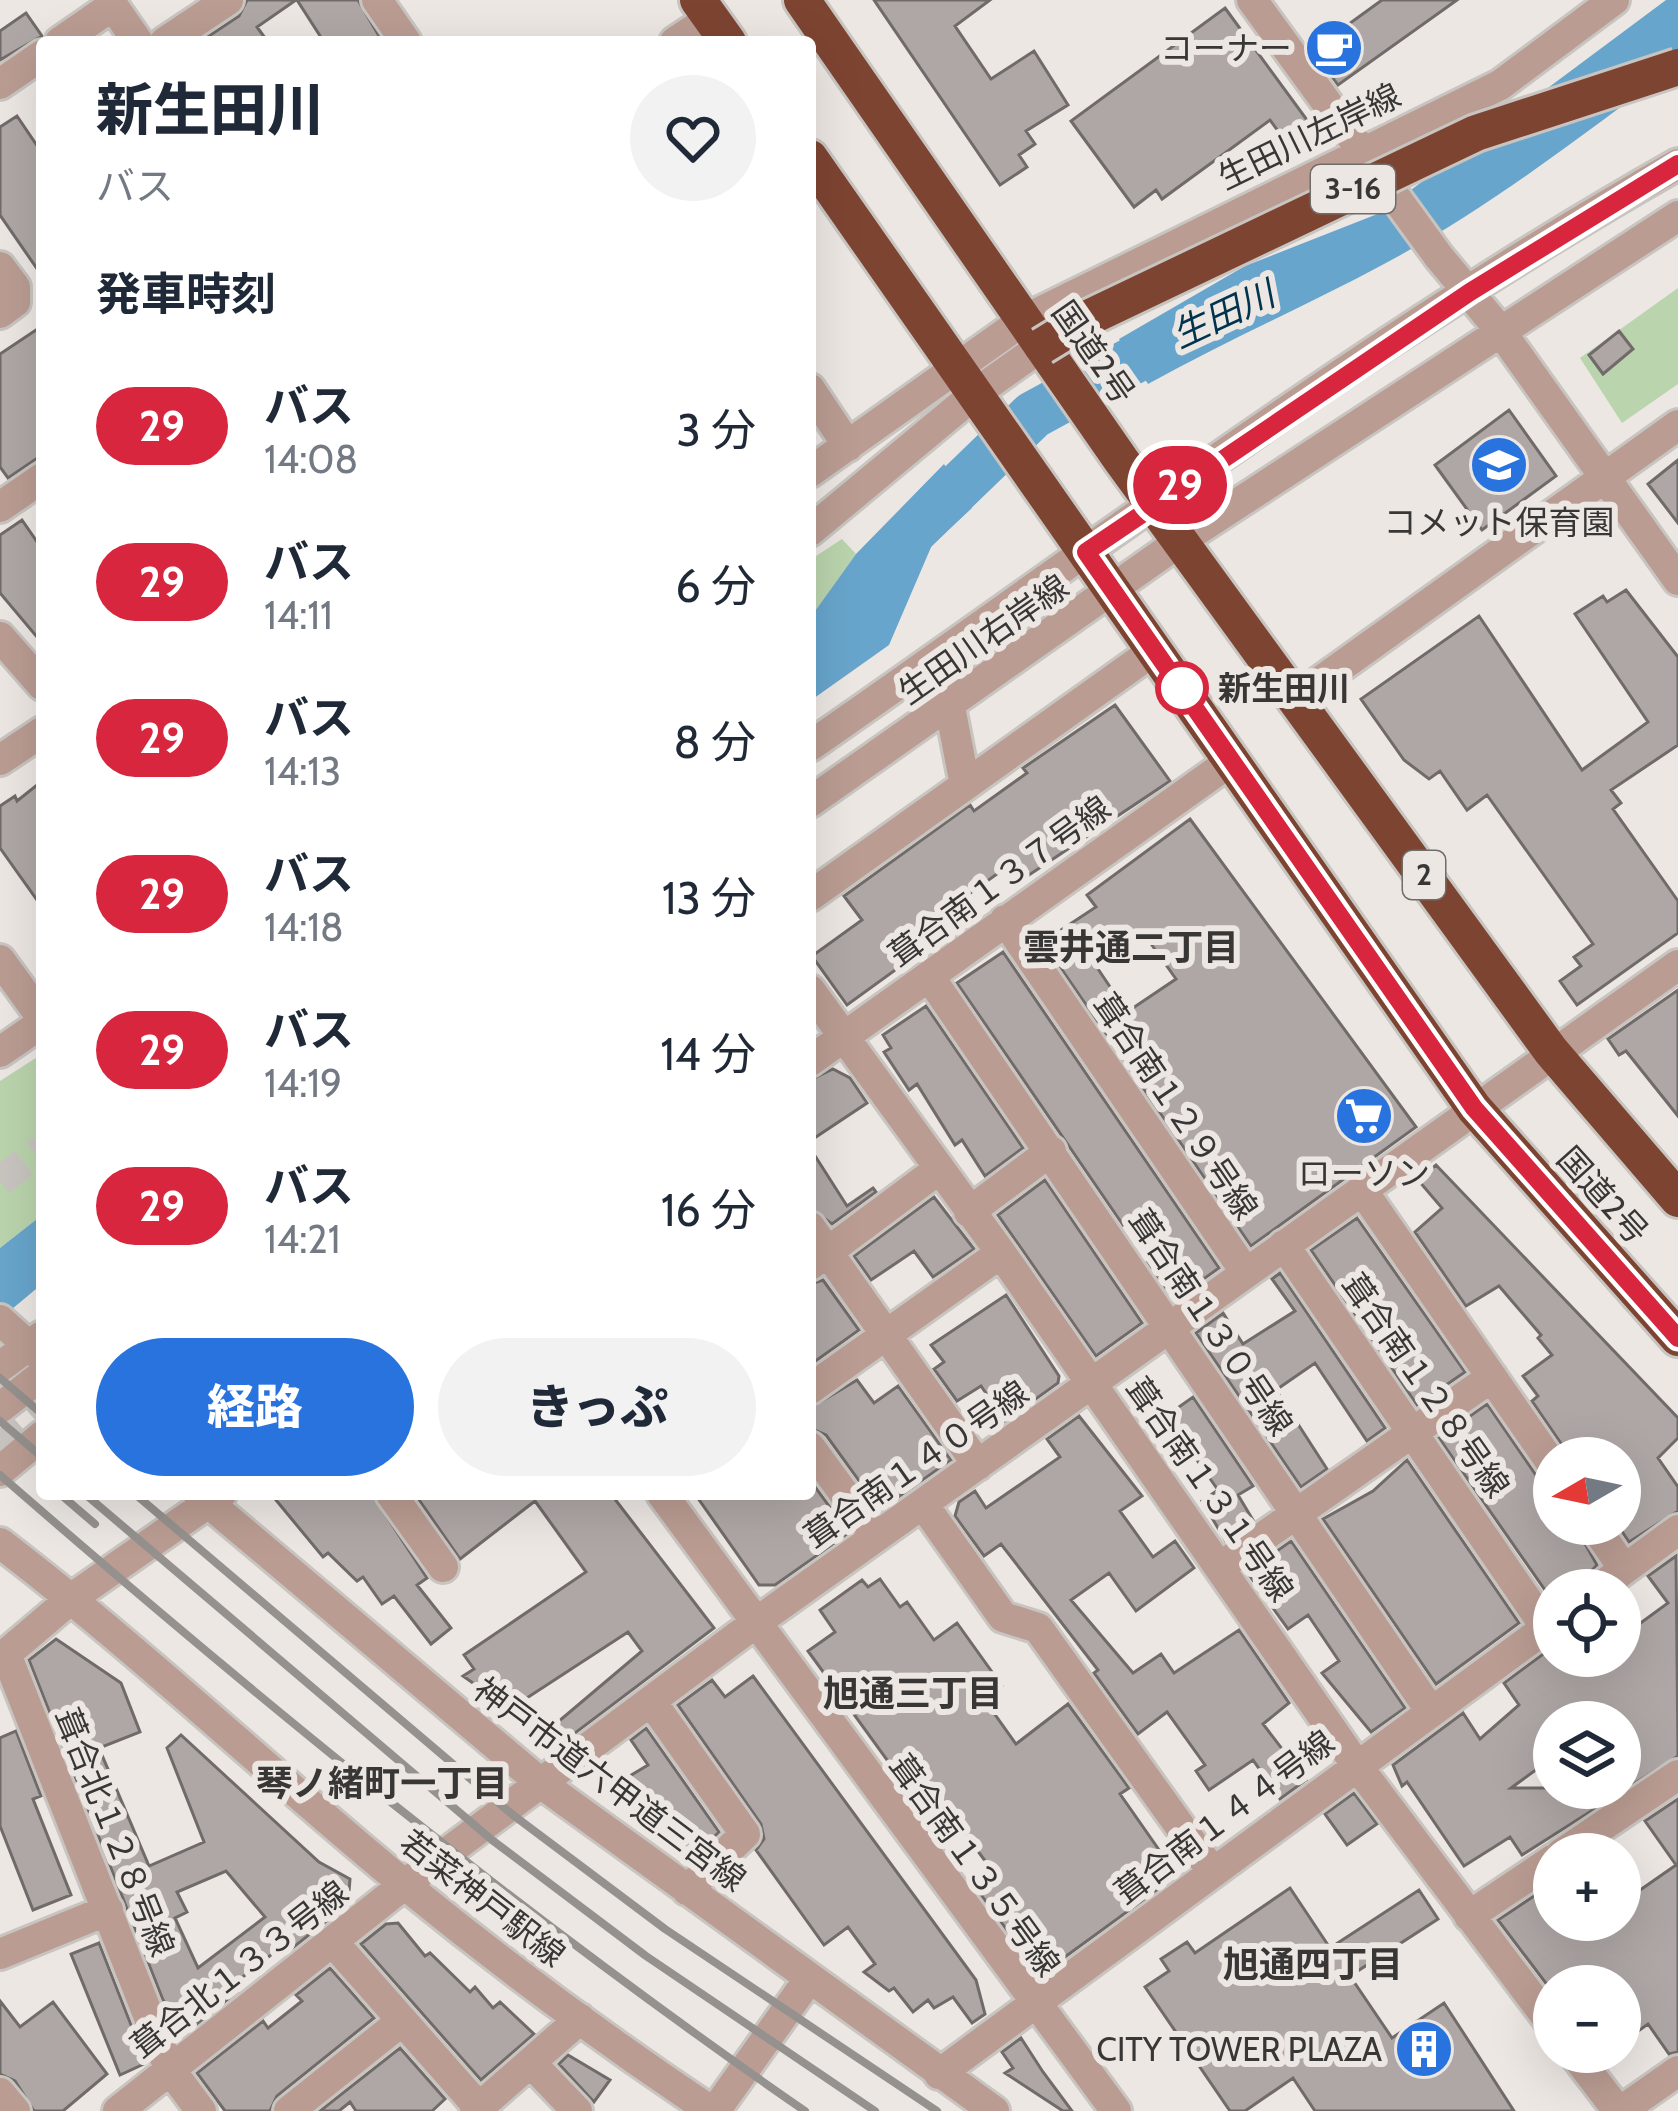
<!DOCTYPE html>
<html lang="ja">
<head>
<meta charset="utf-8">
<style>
	body { margin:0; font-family:Cabin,"Noto Sans JP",sans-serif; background:#f2f2f3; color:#1f2937; height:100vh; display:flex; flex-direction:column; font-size:45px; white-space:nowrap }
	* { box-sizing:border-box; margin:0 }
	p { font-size:39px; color:#747a83 }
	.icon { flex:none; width:66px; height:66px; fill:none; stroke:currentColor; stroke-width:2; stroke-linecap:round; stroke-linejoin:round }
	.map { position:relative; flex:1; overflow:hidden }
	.drawer { position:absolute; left:36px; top:36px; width:780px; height:1464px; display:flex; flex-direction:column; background:#fff; border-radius:12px; box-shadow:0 12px 48px #0002 }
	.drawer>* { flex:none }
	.badge { padding:0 24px; border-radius:39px; font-size:42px; line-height:78px }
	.needle { width:78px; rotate:261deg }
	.tools { position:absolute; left:1533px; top:1437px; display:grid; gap:24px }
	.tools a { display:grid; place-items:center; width:108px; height:108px; border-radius:50%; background:#fff; box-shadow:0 12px 48px #0002; font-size:60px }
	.map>.badge { position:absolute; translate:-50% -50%; box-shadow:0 0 0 6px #fff }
	h2 { padding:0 60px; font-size:45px; line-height:108px }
	.round { display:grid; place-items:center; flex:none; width:126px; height:126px; border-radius:63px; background:#f2f2f3 }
	.head { display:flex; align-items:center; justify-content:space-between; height:204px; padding:0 60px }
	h1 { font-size:57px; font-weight:800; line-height:90px }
	.action { display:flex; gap:24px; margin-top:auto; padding:24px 60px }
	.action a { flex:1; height:138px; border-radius:72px; background:#2973df; color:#fff; font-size:48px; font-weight:800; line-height:138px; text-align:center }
	.action a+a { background:#f2f2f3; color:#1f2937 }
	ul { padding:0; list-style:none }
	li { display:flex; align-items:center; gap:36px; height:156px; padding:0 60px }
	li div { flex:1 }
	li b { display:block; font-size:45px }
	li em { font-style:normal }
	li .badge { min-width:132px; font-weight:700; text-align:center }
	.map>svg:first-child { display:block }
	.green { fill:#bad4ad }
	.water { fill:#68a5cc }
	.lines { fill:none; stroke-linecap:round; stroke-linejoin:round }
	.river { stroke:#68a5cc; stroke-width:48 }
	.building { fill:#aea7a6; stroke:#706a69; stroke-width:3; fill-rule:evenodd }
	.minor-tunnel { stroke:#c8c4c0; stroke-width:30; stroke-dasharray:30 15; stroke-linecap:butt }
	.minor-casing { stroke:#c8c4c0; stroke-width:36 }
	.highway-casing { stroke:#c8c4c0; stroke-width:42 }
	.minor { stroke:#ba9c92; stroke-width:30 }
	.highway { stroke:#7e4432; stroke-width:36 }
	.rail { stroke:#94918e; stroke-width:8 }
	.highway-bridge-casing { stroke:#c8c4c0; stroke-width:42; stroke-linecap:butt }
	.highway-bridge { stroke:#7e4432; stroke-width:36 }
	.line-casing { stroke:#fff; stroke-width:27 }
	.line { stroke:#d7263d; stroke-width:18 }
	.stop-dot { fill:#fff; stroke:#d7263d; stroke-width:6 }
	.labels { text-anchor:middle; stroke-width:12; stroke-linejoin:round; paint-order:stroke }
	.shield { fill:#ece7e3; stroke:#6f6c6a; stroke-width:3 }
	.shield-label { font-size:30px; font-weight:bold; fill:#393736 }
	.poi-label { font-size:33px; fill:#393736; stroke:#ece7e3; text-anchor:end }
	.street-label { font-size:33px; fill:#393736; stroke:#ece7e3 }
	.stop-label { font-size:33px; font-weight:bold; fill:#393736; stroke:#ece7e3; text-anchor:start }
	.water-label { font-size:36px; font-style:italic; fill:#00334e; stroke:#ece7e3 }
	.neighbourhood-label { font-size:36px; font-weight:bold; fill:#393736; stroke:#ece7e3 }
</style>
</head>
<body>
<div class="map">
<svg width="1678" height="2111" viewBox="0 0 1678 2111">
	<rect width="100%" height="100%" fill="#ece7e3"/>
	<path class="green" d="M 1678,288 L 1678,384 L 1622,423 L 1580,358 Z
		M 842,539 L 856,554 L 810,618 L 810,560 Z
		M 42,1054 L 42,1215 L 0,1248 L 0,1081 Z"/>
	<path class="water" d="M 1666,0 L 1678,0 L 1678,64 C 1584,134 1488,209 1384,264 C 1306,306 1225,341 1148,384 L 1119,339 L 1245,266 L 1380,213 Z
		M 944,464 L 972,508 L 932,545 L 889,645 L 810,701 L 810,618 L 856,554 Z
		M 42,1215 L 42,1284 L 0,1319 L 0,1248 Z"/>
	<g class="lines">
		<path class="river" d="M 912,532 L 1033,415 L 1187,331"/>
	</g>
	<path class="building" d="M 247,0 L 296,0 L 257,27 L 268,42 L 200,42 L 239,16 Z
		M 297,0 L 358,0 L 382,41 L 324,42 Z
		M 874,0 L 990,0 L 955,26 L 991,79 L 1034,51 L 1068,105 L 1026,131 L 1035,144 L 1019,155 L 1027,167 L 1000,185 Z
		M 1382,0 L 1457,0 L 1338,85 L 1313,50 Z
		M 1225,8 L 1307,120 L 1283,138 L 1270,120 L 1162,199 L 1156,190 L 1134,207 L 1071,121 Z
		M 26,13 L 42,36 L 0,60 L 0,31 Z
		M 17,116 L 42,153 L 42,276 L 0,215 L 0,127 Z
		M 42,326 L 42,455 L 8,478 L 0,467 L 0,354 Z
		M 1619,331 L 1633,349 L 1603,374 L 1589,355 Z
		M 1509,410 L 1556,476 L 1482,530 L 1435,465 Z
		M 1678,460 L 1678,523 L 1648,484 Z
		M 22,520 L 42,549 L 42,643 L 0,593 L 0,535 Z
		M 1626,590 L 1678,657 L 1678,745 L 1611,790 L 1621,803 L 1613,809 L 1678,901 L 1678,933 L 1577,1005 L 1560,981 L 1581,966 L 1574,957 L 1593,944 L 1487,795 L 1467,810 L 1440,771 L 1429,779 L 1404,760 L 1361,699 L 1479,616 L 1582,770 L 1648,722 L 1575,614 L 1603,596 L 1607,602 Z
		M 1115,705 L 1170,781 L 1026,877 L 1015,861 L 934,919 L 945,934 L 847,1005 L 812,956 L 862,920 L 844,896 L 970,805 L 974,811 L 1027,773 L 1023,768 Z
		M 42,781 L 42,907 L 0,848 L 0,806 L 15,796 L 17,801 Z
		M 1190,819 L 1416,1127 L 1251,1246 L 1043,942 L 1096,907 L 1087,895 ZM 1144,934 L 1176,979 L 1127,1012 L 1096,966 Z
		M 1003,952 L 1219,1268 L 1174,1300 L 1148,1262 L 1168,1248 L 1143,1211 L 1123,1225 L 957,983 Z
		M 1678,990 L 1678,1116 L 1626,1051 L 1619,1055 L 1608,1039 Z
		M 926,1006 L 1023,1148 L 985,1176 L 962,1140 L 955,1145 L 917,1084 L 909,1090 L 884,1052 L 891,1048 L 883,1035 Z
		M 833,1069 L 850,1078 L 867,1103 L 810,1141 L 810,1080 Z
		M 810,1148 L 847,1206 L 873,1188 L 876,1192 L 832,1224 L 810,1208 Z
		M 1436,1165 L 1678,1418 L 1678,1438 L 1658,1458 L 1678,1487 L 1678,1511 L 1629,1542 L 1617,1524 L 1620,1458 L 1571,1458 L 1532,1401 L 1538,1396 L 1523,1376 L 1552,1355 L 1538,1338 L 1541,1335 L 1499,1286 L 1466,1306 L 1415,1232 L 1442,1208 L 1418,1180 Z
		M 1045,1180 L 1142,1323 L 1096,1356 L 998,1215 Z
		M 934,1197 L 974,1249 L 933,1277 L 914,1251 L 871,1280 L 854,1256 Z
		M 1357,1218 L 1465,1372 L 1417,1405 L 1311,1250 Z
		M 1280,1273 L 1385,1428 L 1367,1441 L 1315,1363 L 1276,1390 L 1327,1469 L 1301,1487 L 1196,1333 L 1223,1313 L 1243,1344 L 1295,1311 L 1272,1279 Z
		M 823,1280 L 859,1330 L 810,1365 L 810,1284 Z
		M 1006,1295 L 1059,1376 L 1058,1383 L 1005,1421 L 981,1386 L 957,1401 L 934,1369 L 944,1362 L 931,1345 Z
		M 857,1380 L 874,1403 L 898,1386 L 951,1460 L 880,1510 L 826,1435 L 810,1428 L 810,1408 Z
		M 1193,1397 L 1253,1486 L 1238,1495 L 1253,1520 L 1225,1540 L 1202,1501 L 1218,1490 L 1166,1416 Z
		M 1487,1404 L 1538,1478 L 1554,1486 L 1554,1524 L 1574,1524 L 1597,1565 L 1573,1590 L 1554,1590 L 1554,1603 L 1439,1438 Z
		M 1079,1416 L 1142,1496 L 1120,1511 L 1153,1557 L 1175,1541 L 1194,1568 L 1136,1611 L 1109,1573 L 1071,1600 L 1133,1673 L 1161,1654 L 1174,1673 L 1239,1630 L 1289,1703 L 1263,1724 L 1306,1780 L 1280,1799 L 1253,1760 L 1209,1790 L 1196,1771 L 1205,1765 L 1167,1712 L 1138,1734 L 1094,1673 L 1098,1670 L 1001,1544 L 984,1556 L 955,1516 L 959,1502 L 975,1491 L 986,1508 L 1060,1457 L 1047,1439 Z
		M 1407,1460 L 1519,1623 L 1436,1684 L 1323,1519 L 1373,1491 Z
		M 810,1480 L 849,1533 L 775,1585 L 759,1585 L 695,1494 L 810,1494 Z
		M 271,1494 L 372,1494 L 427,1578 L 417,1585 L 451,1628 L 431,1644 L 394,1596 L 382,1604 L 363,1577 L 357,1581 L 328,1553 L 323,1557 Z
		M 415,1494 L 611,1494 L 714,1628 L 554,1749 L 539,1738 L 642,1651 L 628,1632 L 510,1709 L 463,1676 L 474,1669 L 464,1655 L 586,1572 L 535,1501 L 460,1559 Z
		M 1291,1541 L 1405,1708 L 1371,1732 L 1322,1673 L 1339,1661 L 1308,1615 L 1288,1629 L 1247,1572 Z
		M 1676,1556 L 1678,1756 L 1522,1855 L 1510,1837 L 1464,1866 L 1407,1782 L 1402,1786 L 1393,1765 L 1463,1713 L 1480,1739 L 1519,1705 L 1504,1683 L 1554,1646 L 1554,1656 L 1620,1656 L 1620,1638 L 1668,1603 L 1648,1576 ZM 1554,1722 L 1620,1722 L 1622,1788 L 1511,1788 L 1548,1761 L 1544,1756 L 1554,1749 Z
		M 880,1579 L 900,1607 L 907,1602 L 934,1640 L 957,1623 L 1002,1686 L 984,1699 L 1016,1744 L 1068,1704 L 1129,1788 L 1120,1794 L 1162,1854 L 1171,1847 L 1183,1864 L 1157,1890 L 1047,1970 L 1037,1971 L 973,1884 L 992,1870 L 950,1814 L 935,1826 L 808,1651 L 835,1632 L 820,1610 L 862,1580 L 868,1587 Z
		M 56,1639 L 121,1683 L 140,1732 L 99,1748 L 149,1866 L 204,1842 L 167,1748 L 181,1735 L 319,1862 L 350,1879 L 348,1904 L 290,1950 L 285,1944 L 231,1986 L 237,1992 L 187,2032 L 163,2000 L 29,1660 ZM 226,1871 L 265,1917 L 198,1968 L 175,1918 L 187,1912 L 177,1892 Z
		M 753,1676 L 976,1980 L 985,2014 L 972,2023 L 953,1997 L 934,2008 L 928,2000 L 913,2012 L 894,1988 L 889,1991 L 864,1972 L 875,1964 L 848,1927 L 824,1945 L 756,1850 L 764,1839 L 761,1824 L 678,1705 L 712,1680 L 725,1697 Z
		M 646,1728 L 719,1832 L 694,1856 L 658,1834 L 618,1783 L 648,1765 L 631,1740 Z
		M 16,1731 L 41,1796 L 33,1799 L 71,1895 L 33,1910 L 0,1826 L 0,1738 Z
		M 1354,1793 L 1377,1824 L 1347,1845 L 1325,1814 Z
		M 1678,1799 L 1678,2052 L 1669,2054 L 1648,2024 L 1620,2044 L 1620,1986 L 1548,1986 L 1498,1920 L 1549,1886 L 1554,1920 L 1620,1920 L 1620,1904 L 1676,1865 L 1645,1821 Z
		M 1290,1888 L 1330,1948 L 1419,1890 L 1438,1919 L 1350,1976 L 1392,2038 L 1444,2003 L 1514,2111 L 1315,2111 L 1293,2078 L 1245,2111 L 1230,2111 L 1145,1987 L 1169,1971 L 1161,1959 L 1187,1942 L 1195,1953 Z
		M 398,1923 L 425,1956 L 430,1953 L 470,1992 L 475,1987 L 493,2008 L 500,2002 L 534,2034 L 481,2080 L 361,1944 L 386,1924 Z
		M 99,1943 L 146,2063 L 120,2075 L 71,1954 Z
		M 330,1968 L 374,2018 L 277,2096 L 270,2111 L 225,2111 L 197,2073 L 263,2021 L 268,2028 L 302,2001 L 296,1995 Z
		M 0,2001 L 20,2027 L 53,2002 L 107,2074 L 63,2111 L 34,2111 L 15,2081 L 0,2074 Z
		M 1021,2038 L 1043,2072 L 1072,2111 L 1063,2111 L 1005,2073 L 1013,2068 L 1002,2052 Z
		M 400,2048 L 445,2099 L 432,2111 L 356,2111 L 350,2102 L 339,2111 L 320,2111 Z
		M 568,2055 L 610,2080 L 594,2102 L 559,2064 Z"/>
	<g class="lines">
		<path class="minor-tunnel" d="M 0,1181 L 42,1149
			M 0,1448 L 42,1411"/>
		<defs>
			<path id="minor" d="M 109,0 L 138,42
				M 377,0 L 406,42
				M 1252,0 L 1439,257 L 1499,329 L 1678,580
				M 60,42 L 112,6
				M 165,42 L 228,0
				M 675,42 L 711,18
				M 0,84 L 42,55
				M 0,267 L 15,287 L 15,302 L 0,313
				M 810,389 L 848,446
				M 810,472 L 1024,320 L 1500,85 L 1614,0
				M 0,507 L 42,478
				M 810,531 L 976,393 L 1042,346
				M 0,637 L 42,685
				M 1297,698 L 1678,425
				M 950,707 L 965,785
				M 810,746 C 1095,548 1375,335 1678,164
				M 0,760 L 42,732
				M 810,802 L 1182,540 L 1678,216
				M 810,896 L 1156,649
				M 1005,920 L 1246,1273
				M 0,960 L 42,1018
				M 929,976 L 1430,1710
				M 810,990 L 1001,1253 L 1355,1763 L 1554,2027
				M 0,1052 L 42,1023
				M 810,1061 L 1231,761
				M 1362,1190 L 1554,1467
				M 969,1212 L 1051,1151
				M 810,1227 L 978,1465
				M 1284,1245 L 1546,1628
				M 810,1265 L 939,1169
				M 0,1320 L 42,1358
				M 0,1367 L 42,1336
				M 810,1389 L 1001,1253
				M 0,1408 L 42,1375
				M 810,1447 L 876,1537
				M 0,1471 L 42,1436
				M 198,1494 L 542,1784 L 994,2111
				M 391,1494 L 443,1567
				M 662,1494 L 1116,2111
				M 923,1504 L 1003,1617 L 1038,1628 L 1212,1871
				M 1593,1524 L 1624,1569
				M 0,1543 C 140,1650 268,1772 404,1884 C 502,1964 606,2041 711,2111
				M 1220,1567 L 1492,1377
				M 1596,1590 L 1678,1530
				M 651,1701 L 745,1834 L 687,1890
				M 1561,1854 L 1678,1775
				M 1469,1916 L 1554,1859
				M 333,1942 L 482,2111
				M 0,1954 L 108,1910
				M 1573,2052 L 1618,2111
				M 532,2064 L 577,2111
				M 939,2074 L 1554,1622
				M 0,2093 L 15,2111
				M 118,2111 L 405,1884 L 754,1624 L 1678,965
				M 201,2111 L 169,2068 L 6,1654 L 72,1598 L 221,1494
				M 289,2111 L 402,2021
				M 475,2111 L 580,2019
				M 715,2111 L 809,1979
				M 1621,2111 L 1678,2071"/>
			<path id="highway" d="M 698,0 L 728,42
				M 802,0 L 1121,460 L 1551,1051 L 1678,1199
				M 810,158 L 1474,1108 L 1678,1338"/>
		</defs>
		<use href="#minor" class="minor-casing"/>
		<use href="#highway" class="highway-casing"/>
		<use href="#minor" class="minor"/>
		<use href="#highway" class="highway"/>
		<path class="rail" d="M 0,1378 L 42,1414
			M 0,1421 L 42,1457
			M 0,1475 C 261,1702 520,1914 805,2111
			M 60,1494 L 95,1524
			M 85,1494 L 492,1840 L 646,1956 L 875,2111
			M 135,1494 L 513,1815 L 665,1929 L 937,2111"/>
		<defs>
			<path id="highway-bridge" d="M 1042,346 L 1086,319 L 1476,133 L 1678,67"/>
		</defs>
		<use href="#highway-bridge" class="highway-bridge-casing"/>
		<use href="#highway-bridge" class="highway-bridge"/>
	</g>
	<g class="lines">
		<defs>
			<path id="line" d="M 1678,164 L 1470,292 L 1086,552 L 1474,1108 L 1678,1338"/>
		</defs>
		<use href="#line" class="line-casing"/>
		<use href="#line" class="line"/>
	</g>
	<defs>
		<symbol id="cafe-disc" viewBox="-11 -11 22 22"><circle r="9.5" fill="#2973df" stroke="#ece7e3"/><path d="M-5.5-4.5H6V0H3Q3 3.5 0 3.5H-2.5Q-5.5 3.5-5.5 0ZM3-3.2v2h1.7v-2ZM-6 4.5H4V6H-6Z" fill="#fff"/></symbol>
		<symbol id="school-disc" viewBox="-11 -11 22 22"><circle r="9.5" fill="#2973df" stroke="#ece7e3"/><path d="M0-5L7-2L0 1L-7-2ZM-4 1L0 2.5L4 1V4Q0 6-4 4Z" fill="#fff"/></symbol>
		<symbol id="supermarket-disc" viewBox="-11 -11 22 22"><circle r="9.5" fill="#2973df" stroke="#ece7e3"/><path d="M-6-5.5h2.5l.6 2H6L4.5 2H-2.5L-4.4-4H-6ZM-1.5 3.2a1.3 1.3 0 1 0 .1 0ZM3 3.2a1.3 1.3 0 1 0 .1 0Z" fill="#fff"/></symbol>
		<symbol id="building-disc" viewBox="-11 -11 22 22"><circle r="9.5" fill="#2973df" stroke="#ece7e3"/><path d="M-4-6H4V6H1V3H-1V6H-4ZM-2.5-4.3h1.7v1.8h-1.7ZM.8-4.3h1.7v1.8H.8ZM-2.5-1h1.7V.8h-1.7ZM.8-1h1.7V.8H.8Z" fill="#fff"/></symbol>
	</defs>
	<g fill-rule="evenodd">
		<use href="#cafe-disc" x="1301" y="15" width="66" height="66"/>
		<use href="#school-disc" x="1466" y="432" width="66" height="66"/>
		<use href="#supermarket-disc" x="1331" y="1083" width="66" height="66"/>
		<use href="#building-disc" x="1391" y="2016" width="66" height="66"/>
	</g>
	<circle class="stop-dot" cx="1182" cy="688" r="24"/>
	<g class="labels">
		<g class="shield">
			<rect x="1311" y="165" width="84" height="48" rx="9"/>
			<rect x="1403" y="851" width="42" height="48" rx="9"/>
		</g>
		<g class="shield-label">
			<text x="1353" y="199">3-16</text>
			<text x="1424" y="885">2</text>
		</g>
		<g class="poi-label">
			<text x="1292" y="60">コーナー</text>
			<text x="1499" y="534" text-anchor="middle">コメット保育園</text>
			<text x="1364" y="1185" text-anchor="middle">ローソン</text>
			<text x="1382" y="2061">CITY TOWER PLAZA</text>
		</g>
		<g class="street-label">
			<text transform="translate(1309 136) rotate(-26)" y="12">生田川左岸線</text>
			<text transform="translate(1094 352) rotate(55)" y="12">国道2号</text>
			<text transform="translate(983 639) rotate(-35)" y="12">生田川右岸線</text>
			<text transform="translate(999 881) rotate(-36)" y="12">葺合南１３７号線</text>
			<text transform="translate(1176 1106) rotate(56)" y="12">葺合南１２９号線</text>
			<text transform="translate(1603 1195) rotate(48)" y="12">国道2号</text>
			<text transform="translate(1211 1322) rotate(56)" y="12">葺合南１３０号線</text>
			<text transform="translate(1426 1385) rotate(55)" y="12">葺合南１２８号線</text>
			<text transform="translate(916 1464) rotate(-35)" y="12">葺合南１４０号線</text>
			<text transform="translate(1210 1489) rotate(55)" y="12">葺合南１３１号線</text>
			<text transform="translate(610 1784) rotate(37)" y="12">神戸市道六甲道三宮線</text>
			<text transform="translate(1224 1817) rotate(-37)" y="12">葺合南１４４号線</text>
			<text transform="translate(115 1832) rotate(68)" y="12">葺合北１２８号線</text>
			<text transform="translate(975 1865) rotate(54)" y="12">葺合南１３５号線</text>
			<text transform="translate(483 1898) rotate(38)" y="12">若菜神戸駅線</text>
			<text transform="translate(239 1969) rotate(-38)" y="12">葺合北１３３号線</text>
		</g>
		<g class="stop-label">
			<text x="1218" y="700">新生田川</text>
		</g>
		<g class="water-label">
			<text transform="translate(1223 314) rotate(-25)" y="13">生田川</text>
		</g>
		<g class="neighbourhood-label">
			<text x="1131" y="960">雲井通二丁目</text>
			<text x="913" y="1706">旭通三丁目</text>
			<text x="382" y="1796">琴ノ緒町一丁目</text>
			<text x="1313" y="1977">旭通四丁目</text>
		</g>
	</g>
</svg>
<div class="tools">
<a><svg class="needle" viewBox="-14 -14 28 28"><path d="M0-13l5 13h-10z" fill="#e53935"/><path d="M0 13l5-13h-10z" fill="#747a83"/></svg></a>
<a><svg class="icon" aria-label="locate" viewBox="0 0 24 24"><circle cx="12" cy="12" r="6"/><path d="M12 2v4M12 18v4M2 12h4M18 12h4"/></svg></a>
<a><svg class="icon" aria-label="layers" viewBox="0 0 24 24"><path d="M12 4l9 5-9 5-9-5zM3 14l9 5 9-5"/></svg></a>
<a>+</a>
<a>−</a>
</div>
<b class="badge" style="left:1180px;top:485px;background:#d7263d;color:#fff">29</b>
<section class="drawer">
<div class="head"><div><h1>新生田川</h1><p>バス</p></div><a class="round"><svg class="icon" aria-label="heart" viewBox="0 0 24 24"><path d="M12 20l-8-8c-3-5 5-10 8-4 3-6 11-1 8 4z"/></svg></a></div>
<h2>発車時刻</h2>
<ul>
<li><span class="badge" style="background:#d7263d;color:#fff">29</span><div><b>バス</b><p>14:08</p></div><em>3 分</em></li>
<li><span class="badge" style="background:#d7263d;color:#fff">29</span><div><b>バス</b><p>14:11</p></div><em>6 分</em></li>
<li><span class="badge" style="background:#d7263d;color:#fff">29</span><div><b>バス</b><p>14:13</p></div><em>8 分</em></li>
<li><span class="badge" style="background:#d7263d;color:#fff">29</span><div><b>バス</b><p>14:18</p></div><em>13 分</em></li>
<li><span class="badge" style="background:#d7263d;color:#fff">29</span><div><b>バス</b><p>14:19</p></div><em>14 分</em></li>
<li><span class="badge" style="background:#d7263d;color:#fff">29</span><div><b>バス</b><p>14:21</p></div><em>16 分</em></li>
</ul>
<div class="action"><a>経路</a><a>きっぷ</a></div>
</section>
</div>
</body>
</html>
